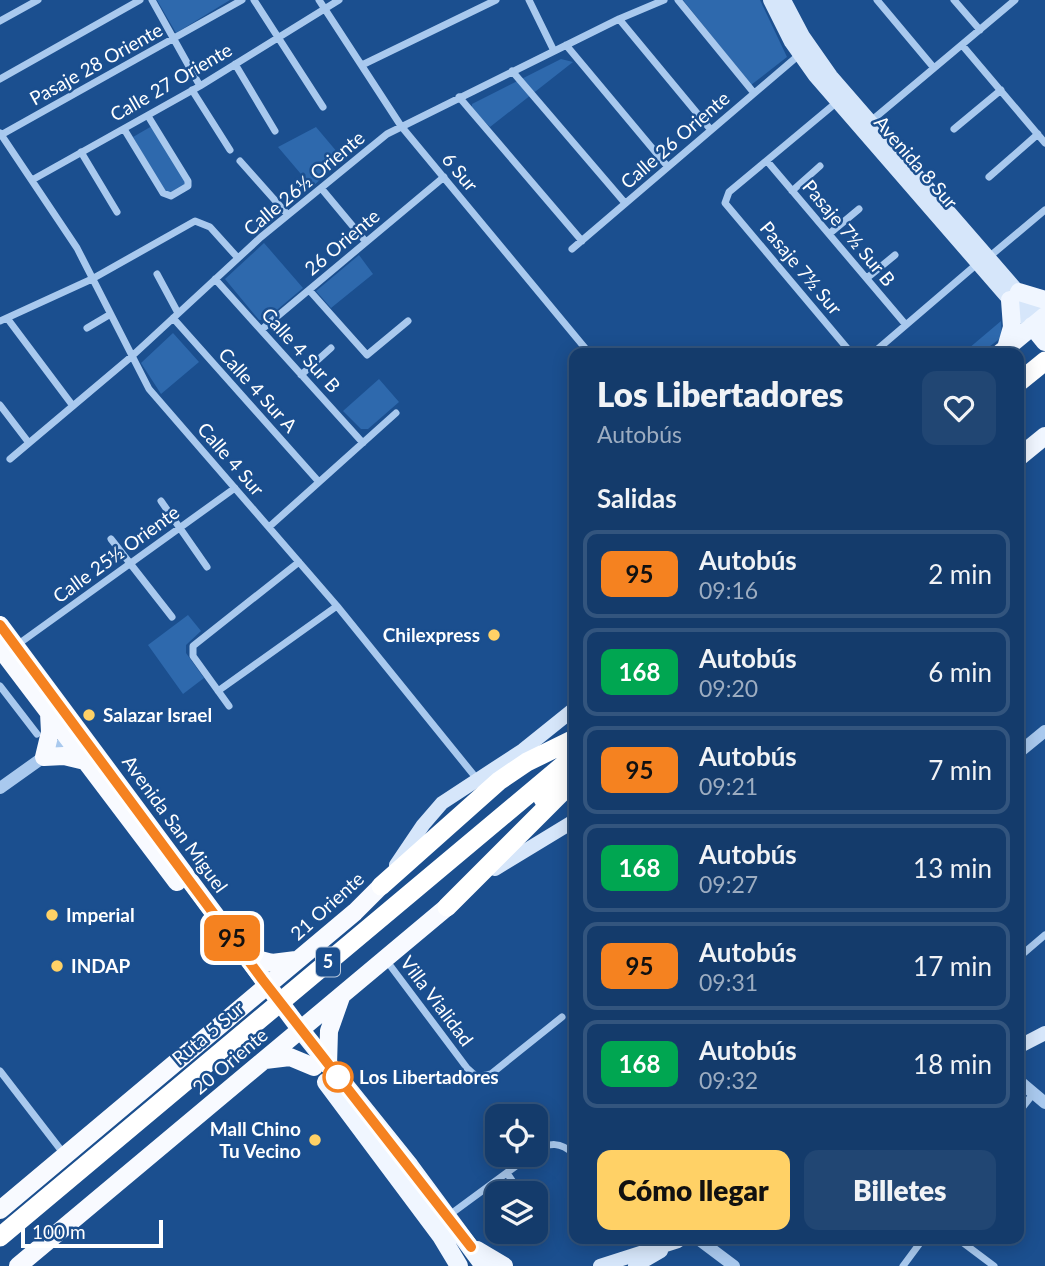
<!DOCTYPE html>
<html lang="es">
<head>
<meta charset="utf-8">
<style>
	body { margin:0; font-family:Lato,sans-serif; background:#214673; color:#f1f3f6; height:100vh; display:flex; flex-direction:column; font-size:26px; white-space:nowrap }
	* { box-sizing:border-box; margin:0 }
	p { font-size:23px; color:#9dadc1 }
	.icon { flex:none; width:38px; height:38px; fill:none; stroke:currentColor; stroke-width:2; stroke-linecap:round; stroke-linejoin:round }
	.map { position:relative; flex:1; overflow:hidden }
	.side { position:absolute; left:569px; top:348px; width:455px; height:896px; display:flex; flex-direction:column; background:#143b6b; border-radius:14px; box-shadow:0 4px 18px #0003,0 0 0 2px #33557e }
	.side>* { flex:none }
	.badge { padding:0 14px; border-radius:10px; font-size:24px; line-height:46px }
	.tools { position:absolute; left:485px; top:1104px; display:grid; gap:14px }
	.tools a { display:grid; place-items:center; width:63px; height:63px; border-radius:14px; background:#143b6b; box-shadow:0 4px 18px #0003,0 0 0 2px #33557e; font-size:35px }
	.scale { position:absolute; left:21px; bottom:18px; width:142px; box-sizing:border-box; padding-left:7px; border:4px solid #fff; border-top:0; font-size:19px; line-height:24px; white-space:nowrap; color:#fff; -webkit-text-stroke:5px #1b4f8f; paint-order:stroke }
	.map>.badge { position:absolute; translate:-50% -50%; box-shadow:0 0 0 4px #fff }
	h2 { padding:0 28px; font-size:26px; line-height:63px }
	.round { display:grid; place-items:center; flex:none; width:74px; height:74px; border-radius:14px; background:#214673 }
	.overview { display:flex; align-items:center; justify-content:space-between; height:119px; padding:0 28px }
	h1 { font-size:33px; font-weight:800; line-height:52px }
	.action { display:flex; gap:14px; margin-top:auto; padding:14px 28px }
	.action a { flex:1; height:80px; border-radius:14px; background:#ffd166; color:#111; font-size:28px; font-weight:800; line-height:80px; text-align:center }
	.action a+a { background:#214673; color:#f1f3f6 }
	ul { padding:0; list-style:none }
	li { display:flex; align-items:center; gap:21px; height:88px; margin:0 14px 10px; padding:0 14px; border:4px solid #33557e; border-radius:14px }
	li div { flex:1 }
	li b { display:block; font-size:26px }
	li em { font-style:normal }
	li .badge { min-width:77px; font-weight:700; text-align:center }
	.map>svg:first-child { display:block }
	.green { fill:#2e69ad }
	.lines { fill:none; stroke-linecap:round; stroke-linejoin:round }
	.minor { stroke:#a9c9ee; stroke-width:7 }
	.tertiary { stroke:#a9c9ee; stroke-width:12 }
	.secondary { stroke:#d6e6fa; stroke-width:14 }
	.primary { stroke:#f0f6ff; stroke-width:18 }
	.trunk { stroke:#f8faff; stroke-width:18 }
	.motorway { stroke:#fff; stroke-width:19 }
	.line-casing { stroke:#fff; stroke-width:16 }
	.line { stroke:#f58220; stroke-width:10 }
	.poi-dot { fill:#ffd166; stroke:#1b4f8f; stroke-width:2.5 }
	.stop-dot { fill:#fff; stroke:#f58220; stroke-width:3.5 }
	.labels { text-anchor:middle; stroke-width:5; stroke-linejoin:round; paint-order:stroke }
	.shield { fill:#1b4f8f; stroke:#bbcadd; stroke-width:2 }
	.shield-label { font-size:18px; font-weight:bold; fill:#fff }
	.street-label { font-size:19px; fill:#fff; stroke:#1b4f8f }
	.poi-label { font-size:19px; font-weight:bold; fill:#fff; stroke:#1b4f8f; text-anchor:start }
	.stop-label { font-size:19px; font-weight:bold; fill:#fff; stroke:#1b4f8f; text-anchor:start }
</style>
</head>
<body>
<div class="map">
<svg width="1045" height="1266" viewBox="0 0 1045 1266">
	<rect width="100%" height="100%" fill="#1b4f8f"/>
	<path class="green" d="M 157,0 L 230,0 L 176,33 Z
		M 683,0 L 760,0 L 787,57 L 751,85 Z
		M 561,59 L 573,62 L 490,127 L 472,109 L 472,104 Z
		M 152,126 L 188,185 L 168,197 L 133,137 Z
		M 316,127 L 343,159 L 312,187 L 278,147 Z
		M 264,243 L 303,288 L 265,320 L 259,320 L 225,279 Z
		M 359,255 L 373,274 L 331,308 L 316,291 Z
		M 1001,321 L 1002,337 L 981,353 L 962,354 Z
		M 173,333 L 199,362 L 161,394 L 141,363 Z
		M 379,379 L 399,402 L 368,429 L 361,429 L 343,411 Z
		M 188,615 L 201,631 L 186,645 L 186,653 L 204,678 L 183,694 L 148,645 Z"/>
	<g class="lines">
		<path class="minor" d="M 152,0 L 200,86
			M 254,0 L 323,107
			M 319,0 L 401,126 L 590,354
			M 529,0 L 554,51
			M 678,0 L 754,93
			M 877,0 L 934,68
			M 954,0 L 980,30
			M 619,19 L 711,130
			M 0,21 L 38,0
			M 566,45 L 668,167
			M 962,45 L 1045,143
			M 235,64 L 275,131
			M 362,65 L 496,0
			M 512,71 L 625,203
			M 0,79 L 140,0
			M 192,90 L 230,150
			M 459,97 L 582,241
			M 837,102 L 729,192 L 725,203 L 852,354
			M 871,121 L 1015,0
			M 124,129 L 163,193 L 171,196 L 188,186 L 188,181 L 148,116
			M 954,129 L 1001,90
			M 0,133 L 77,248 L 149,389 L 337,606 L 477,779
			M 1,135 L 242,0
			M 81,152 L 117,212
			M 240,161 L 288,215
			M 767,161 L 906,325
			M 989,177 L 1038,134
			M 32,180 L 200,86 L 339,0
			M 321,188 L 366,242
			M 792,191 L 820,166
			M 829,234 L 859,209
			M 572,249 L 799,55
			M 989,257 L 1045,210
			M 157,274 L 178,313
			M 867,278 L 895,255
			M 215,279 L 363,443
			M 309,290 L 367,355 L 408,321
			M 7,318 L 73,406
			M 173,318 L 319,482
			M 0,321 L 92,279 L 195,221 L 210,227 L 238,258
			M 87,328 L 109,315
			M 261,330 L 444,177
			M 872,354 L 977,264
			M 301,375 L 331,348
			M 0,405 L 29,443
			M 10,459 L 131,357 L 261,237 L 387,134 L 619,19 L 664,0
			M 161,501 L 207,567
			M 269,527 L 396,413
			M 111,539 L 172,617
			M 17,645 L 235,488
			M 0,686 L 37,734
			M 218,691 L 337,606
			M 229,706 L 193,656 L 193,646 L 299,562
			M 1018,958 L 1045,935
			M 386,960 L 467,1068 L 477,1077 L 491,1074 L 562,1017
			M 0,1071 L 64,1154
			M 1018,1113 L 1033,1094
			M 536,1151 C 550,1142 560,1142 574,1154
			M 507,1173 L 521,1194
			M 536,1204 L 545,1207
			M 448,1216 L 531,1155
			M 958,1239 L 994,1266
			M 903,1266 L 923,1239"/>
		<path class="tertiary" d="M 1018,753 L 1045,731
			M 0,788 L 69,739
			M 1018,1080 L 1045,1103
			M 698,1239 L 734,1266"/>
		<path class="secondary" d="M 770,0 L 791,42 L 815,76 L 1032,326
			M 784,0 L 803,36 L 831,76 L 1042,319
			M 396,865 L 423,825 L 442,803 L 523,750 L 574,709
			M 495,869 L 574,821
			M 1018,1047 L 1045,1033
			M 600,1266 L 678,1241
			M 635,1266 L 661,1251"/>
		<path class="primary" d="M 1019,292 L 1045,300
			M 1032,326 L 1045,342
			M 1006,348 L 1012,327 L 1010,300
			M 999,354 L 1045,316
			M 1018,458 L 1045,436
			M 300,1029 L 410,1166 L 484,1266
			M 326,1082 L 441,1236 L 459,1266
			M 477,1250 L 504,1266"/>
		<path class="trunk" d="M 0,625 L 300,1029
			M 0,648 L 177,882
			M 49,713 L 50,732 L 44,757 L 64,756 L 85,761
			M 245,956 L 272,963 L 296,960
			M 265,1060 L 290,1057 L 314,1067
			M 328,1065 L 329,1031 L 341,997
			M 0,1210 L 355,912 L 381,886
			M 18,1266 L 447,907"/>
		<path class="motorway" d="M 1018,383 L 1045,361
			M 543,799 L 574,773
			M 381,886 L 499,781 L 527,762 L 574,739
			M 447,907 L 560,794
			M 0,1237 L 574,756"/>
	</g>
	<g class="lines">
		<defs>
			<path id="line" d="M 0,625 L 262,979 L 471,1247"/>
		</defs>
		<use href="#line" class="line-casing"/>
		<use href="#line" class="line"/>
	</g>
	<g class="poi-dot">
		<circle cx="494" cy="635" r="7"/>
		<circle cx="89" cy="715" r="7"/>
		<circle cx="52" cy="915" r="7"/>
		<circle cx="57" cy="966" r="7"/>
		<circle cx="315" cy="1140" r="7"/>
	</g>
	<circle class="stop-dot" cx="338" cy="1077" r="14"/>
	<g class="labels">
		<rect class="shield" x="316" y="947.5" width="24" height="29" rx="5"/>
		<g class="shield-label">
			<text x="328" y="968">5</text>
		</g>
		<g class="street-label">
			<text transform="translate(96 64) rotate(-29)" y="7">Pasaje 28 Oriente</text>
			<text transform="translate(171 82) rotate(-30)" y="7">Calle 27 Oriente</text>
			<text transform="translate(675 140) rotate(-41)" y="7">Calle 26 Oriente</text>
			<text transform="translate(916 162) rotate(49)" y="7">Avenida 8 Sur</text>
			<text transform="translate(460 172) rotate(50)" y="7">6 Sur</text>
			<text transform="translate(304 183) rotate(-40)" y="7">Calle 26½ Oriente</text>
			<text transform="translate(849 233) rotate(50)" y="7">Pasaje 7½ Sur B</text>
			<text transform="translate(342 242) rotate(-40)" y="7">26 Oriente</text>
			<text transform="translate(801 268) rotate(50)" y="7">Pasaje 7½ Sur</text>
			<text transform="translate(301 350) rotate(48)" y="7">Calle 4 Sur B</text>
			<text transform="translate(258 390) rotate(48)" y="7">Calle 4 Sur A</text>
			<text transform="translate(231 459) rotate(49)" y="7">Calle 4 Sur</text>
			<text transform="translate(116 554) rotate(-36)" y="7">Calle 25½ Oriente</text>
			<text transform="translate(175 824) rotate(54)" y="7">Avenida San Miguel</text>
			<text transform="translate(327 906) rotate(-42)" y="7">21 Oriente</text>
			<text transform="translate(437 1001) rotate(53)" y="7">Villa Vialidad</text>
			<text transform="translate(208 1033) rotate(-40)" y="7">Ruta 5 Sur</text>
			<text transform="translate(230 1061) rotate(-40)" y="7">20 Oriente</text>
		</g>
		<g class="poi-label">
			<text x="480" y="642" text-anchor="end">Chilexpress</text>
			<text x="103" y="722">Salazar Israel</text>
			<text x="66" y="922">Imperial</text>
			<text x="71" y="973">INDAP</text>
			<text x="301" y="1136" text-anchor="end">Mall Chino<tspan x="301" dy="22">Tu Vecino</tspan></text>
		</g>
		<g class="stop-label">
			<text x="359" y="1084">Los Libertadores</text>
		</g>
	</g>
</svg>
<div class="tools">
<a><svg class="icon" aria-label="locate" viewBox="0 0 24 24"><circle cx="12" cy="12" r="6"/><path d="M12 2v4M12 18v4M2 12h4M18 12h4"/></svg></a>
<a><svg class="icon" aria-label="layers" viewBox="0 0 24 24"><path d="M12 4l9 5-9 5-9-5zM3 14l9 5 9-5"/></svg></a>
</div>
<div class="scale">100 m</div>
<b class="badge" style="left:232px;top:938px;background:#f58220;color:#111">95</b>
<section class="side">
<div class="overview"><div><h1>Los Libertadores</h1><p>Autobús</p></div><a class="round"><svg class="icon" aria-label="heart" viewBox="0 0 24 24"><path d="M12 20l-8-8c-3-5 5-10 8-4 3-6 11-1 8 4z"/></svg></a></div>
<h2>Salidas</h2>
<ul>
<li><span class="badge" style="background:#f58220;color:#111">95</span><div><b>Autobús</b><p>09:16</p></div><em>2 min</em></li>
<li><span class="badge" style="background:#00a651;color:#fff">168</span><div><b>Autobús</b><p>09:20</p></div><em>6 min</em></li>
<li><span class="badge" style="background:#f58220;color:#111">95</span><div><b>Autobús</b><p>09:21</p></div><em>7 min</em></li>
<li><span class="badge" style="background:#00a651;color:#fff">168</span><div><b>Autobús</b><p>09:27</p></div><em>13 min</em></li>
<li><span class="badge" style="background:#f58220;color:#111">95</span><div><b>Autobús</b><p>09:31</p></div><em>17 min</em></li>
<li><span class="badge" style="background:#00a651;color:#fff">168</span><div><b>Autobús</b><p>09:32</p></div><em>18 min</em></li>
</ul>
<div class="action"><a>Cómo llegar</a><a>Billetes</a></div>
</section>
</div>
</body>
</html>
